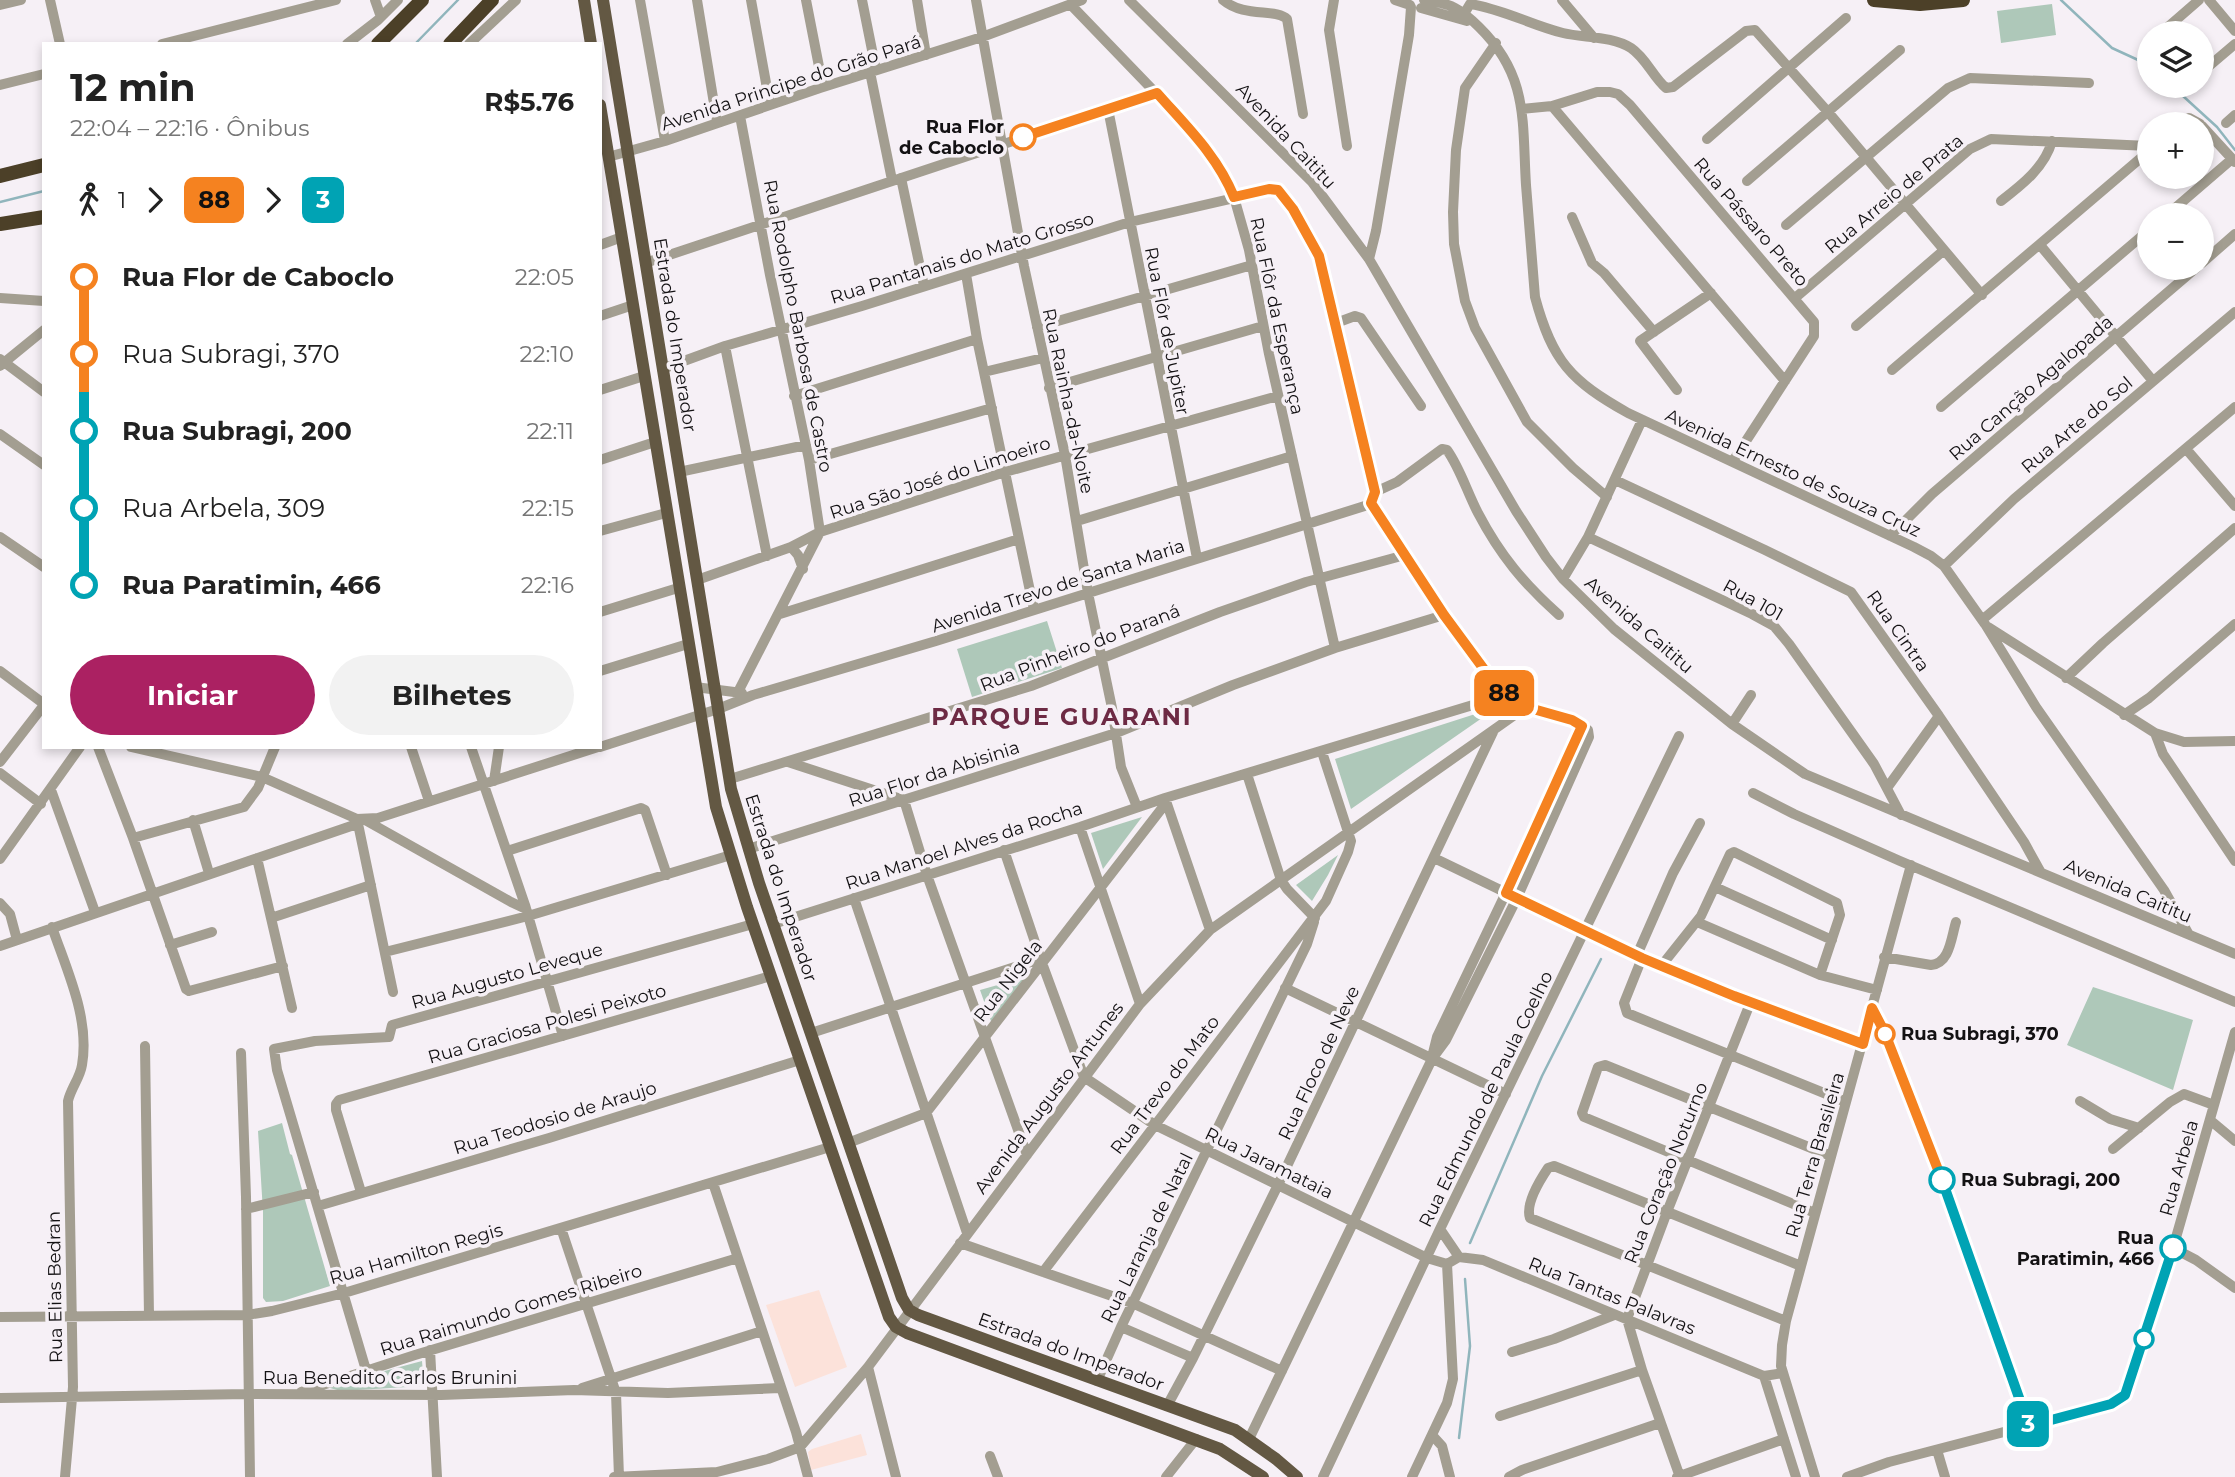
<!DOCTYPE html>
<html lang="pt">
<head>
<meta charset="utf-8">
<style>
	body { margin:0; font-family:Montserrat,sans-serif; background:#f2f2f2; color:#222; height:100vh; display:flex; flex-direction:column; font-size:26px; white-space:nowrap }
	* { box-sizing:border-box; margin:0 }
	p { font-size:23px; color:#767676 }
	.icon { flex:none; width:38px; height:38px; fill:none; stroke:currentColor; stroke-width:2; stroke-linecap:round; stroke-linejoin:round }
	.map { position:relative; flex:1; overflow:hidden }
	.sheet { position:absolute; left:42px; top:42px; width:560px; height:707px; display:flex; flex-direction:column; background:#fff; border-radius:0px; box-shadow:0 4px 10px #0003 }
	.sheet>* { flex:none }
	.badge { padding:0 14px; border-radius:10px; font-size:24px; line-height:46px }
	.fabs { position:absolute; left:2137px; top:21px; display:grid; gap:14px }
	.fabs a { display:grid; place-items:center; width:77px; height:77px; border-radius:50%; background:#fff; box-shadow:0 4px 10px #0003; font-size:35px }
	.map>.badge { position:absolute; translate:-50% -50%; box-shadow:0 0 0 4px #fff }
	.legs { display:flex; align-items:center; gap:10px; height:77px; padding:0 28px; font-size:23px }
	.legs p { margin-inline-start:auto }
	.head { display:flex; align-items:center; justify-content:space-between; height:119px; padding:0 28px }
	h1 { font-size:38px; font-weight:700; line-height:52px }
	.button { display:flex; gap:14px; margin-top:auto; padding:14px 28px }
	.button a { flex:1; height:80px; border-radius:42px; background:#ab2162; color:#fff; font-size:28px; font-weight:700; line-height:80px; text-align:center }
	.button a+a { background:#f2f2f2; color:#222 }
	ul { padding:0 28px; list-style:none }
	li { display:flex; align-items:center; gap:24px; height:77px; font-size:26px }
	li i { display:grid; place-items:center; width:10px; height:100%; margin:0 9px; background:currentColor }
	li i::after { content:''; width:18px; height:18px; margin:-9px; border:5px solid; border-radius:50%; background:#fff }
	li p { margin-inline-start:auto }
	li:first-child i { background:linear-gradient(#0000 50%,currentColor 0) }
	li:last-child i { background:linear-gradient(currentColor 50%,#0000 0) }
	.map>svg:first-child { display:block }
	.industrial { fill:#fce2da }
	.green { fill:#aec8b9 }
	.lines { fill:none; stroke-linecap:round; stroke-linejoin:round }
	.stream { stroke:#90b5bc; stroke-width:2.5 }
	.minor { stroke:#a39e91; stroke-width:10 }
	.major { stroke:#635843; stroke-width:12 }
	.highway { stroke:#4c4028; stroke-width:14 }
	.line-1-casing { stroke:#fff; stroke-width:16 }
	.line-2-casing { stroke:#fff; stroke-width:16 }
	.line-1 { stroke:#f58220; stroke-width:10 }
	.line-2 { stroke:#00a3b4; stroke-width:10 }
	.stop-1-dot { fill:#fff; stroke:#f58220; stroke-width:3.5 }
	.stop-2-dot { fill:#fff; stroke:#00a3b4; stroke-width:3.5 }
	.labels { text-anchor:middle; stroke-width:7; stroke-linejoin:round; paint-order:stroke }
	.street-label { font-size:18px; fill:#131113; stroke:#f6f0f6 }
	.stop-label { font-size:18px; font-weight:bold; fill:#131113; stroke:#f6f0f6; text-anchor:end }
	.district-label { font-size:24px; font-weight:bold; letter-spacing:2px; fill:#6d2a44; stroke:#f6f0f6 }
</style>
</head>
<body>
<div class="map">
<svg width="2235" height="1477" viewBox="0 0 2235 1477">
	<rect width="100%" height="100%" fill="#f6f0f6"/>
	<path class="industrial" d="M 819,1290 L 847,1367 L 795,1387 L 766,1305 Z
		M 861,1434 L 867,1455 L 811,1470 L 808,1452 L 812,1449 Z"/>
	<path class="green" d="M 2052,4 L 2056,35 L 2001,43 L 1997,11 Z
		M 1047,621 L 1062,668 L 972,697 L 957,649 Z
		M 1494,708 L 1495,709 L 1351,809 L 1335,759 Z
		M 1142,817 L 1103,869 L 1091,833 Z
		M 1338,855 L 1328,875 L 1312,901 L 1296,885 Z
		M 1026,977 L 992,1024 L 980,990 Z
		M 2093,987 L 2193,1020 L 2173,1090 L 2067,1045 Z
		M 282,1123 L 290,1154 L 292,1155 L 330,1286 L 283,1301 L 266,1302 L 263,1298 L 263,1212 L 258,1131 Z
		M 422,1361 L 424,1386 L 341,1391 L 330,1388 L 332,1385 Z"/>
	<g class="lines">
		<path class="stream" d="M 2061,0 L 2112,48 L 2149,65
			M 415,44 L 458,0
			M 2172,86 L 2217,127 L 2235,150
			M 0,202 L 44,191
			M 1470,1243 L 1542,1076 L 1601,959
			M 1459,1438 L 1470,1346 L 1465,1279"/>
		<path class="minor" d="M 50,0 L 60,44
			M 375,0 L 381,17
			M 640,0 L 665,141
			M 697,0 L 717,122
			M 751,0 L 770,105
			M 806,0 L 823,87
			M 862,0 L 876,70
			M 917,0 L 926,55
			M 976,0 L 1024,266 L 1065,455 L 1088,593 L 1112,708 L 1121,767 L 1137,807
			M 1129,0 L 1312,182 L 1369,259 L 1516,511 L 1546,557 L 1563,579 L 1614,629 L 1732,724 L 1805,774 L 2235,954
			M 1223,0 C 1244,18 1276,8 1287,19 L 1303,114
			M 1334,0 L 1329,30 L 1347,146
			M 1395,0 L 1410,5
			M 1424,0 C 1451,3 1461,9 1479,27 C 1529,76 1522,121 1526,185 C 1529,223 1532,260 1535,297 C 1552,361 1571,381 1628,413 L 1914,547 L 1931,556 L 1944,566 L 1985,624 L 2036,707 L 2164,890 L 2188,933
			M 1562,0 L 1594,38
			M 2209,0 L 2235,31
			M 0,5 L 21,0
			M 1071,5 L 1202,141 L 1228,183 L 1234,197 L 1249,250 L 1269,354 L 1335,648
			M 1421,8 L 1467,21
			M 1461,19 L 1470,4 C 1503,9 1531,25 1563,33 C 1584,38 1612,36 1631,48 C 1646,58 1653,77 1666,88 L 1673,87 L 1746,31 L 1755,30 L 1828,112 L 1982,295
			M 2161,33 L 2199,0
			M 1496,43 L 1465,88 L 1456,150 L 1453,212 L 1454,244 L 1465,301 L 1475,328 L 1527,422 L 1573,468 L 1607,497
			M 162,44 L 336,0
			M 347,44 L 378,20 L 398,0
			M 469,44 L 516,0
			M 2146,46 L 2149,44
			M 870,72 L 892,180
			M 2202,72 L 2235,44
			M 0,85 L 44,74
			M 1552,106 L 1785,381
			M 1108,109 L 1197,558
			M 1522,109 L 1552,106 L 1597,92 L 1610,92 L 1618,94 L 1630,105 L 1814,322 L 1814,336 L 1733,461
			M 2226,123 L 2235,115
			M 2181,124 L 2189,118 L 2200,124
			M 2202,126 L 2235,162
			M 1707,139 L 1846,18
			M 608,157 L 665,141 L 820,88 L 982,37 L 1082,0
			M 901,178 L 924,286
			M 1747,181 L 1900,50
			M 2001,201 C 2022,185 2045,167 2052,141
			M 2167,215 L 2232,159
			M 1572,217 L 1592,263 L 1604,273 L 1654,332
			M 1786,225 L 1948,88 L 1970,78 L 2089,83
			M 600,245 L 622,237
			M 2040,245 L 2153,381
			M 1369,259 L 1376,231 L 1409,35 L 1411,7
			M 645,263 L 1157,93
			M 2202,263 L 2235,234
			M 966,274 L 977,339 L 1034,610
			M 0,298 L 44,301
			M 1795,298 L 1970,149 L 1991,139 L 2149,146
			M 600,316 L 633,305
			M 1336,323 L 1355,316 L 1361,318 L 1421,406
			M 1856,326 L 1943,251
			M 1037,327 L 1252,265
			M 725,346 L 767,556
			M 0,359 L 44,392
			M 0,366 L 44,330
			M 662,369 L 725,346 L 862,306 L 1130,222 L 1274,189 L 1278,190 L 1293,209 L 1319,256 L 1375,492 L 1371,504
			M 1892,370 L 2149,151
			M 984,372 L 1043,358
			M 1049,388 L 1263,326
			M 600,390 L 644,376
			M 1677,390 L 1640,341 L 1711,293
			M 794,396 L 977,339
			M 1941,407 L 2149,230
			M 0,434 L 44,465
			M 2187,450 L 2235,506
			M 600,460 L 655,442
			M 809,460 L 992,408
			M 679,472 L 806,445
			M 1615,480 L 1765,550 L 1851,592 L 1939,716 L 2024,842 L 2040,871
			M 1375,492 L 1397,482 L 1442,449 L 1447,450 C 1460,468 1467,492 1478,513 C 1500,555 1524,584 1559,615
			M 1077,521 L 1292,456
			M 600,531 L 666,513
			M 1890,536 L 1932,494 L 2196,268
			M 0,537 L 44,567
			M 1588,537 L 1752,614 L 1774,626 L 1789,644 L 1874,764 L 1901,815
			M 791,547 L 798,555 L 803,569
			M 1944,566 L 2014,499 L 2235,312
			M 1563,579 L 1588,537 L 1642,420
			M 697,580 L 791,547 L 820,532 L 1005,472 L 1278,396
			M 600,612 L 678,588
			M 780,614 L 1019,539
			M 1982,620 L 2235,407
			M 1988,627 L 2155,733 L 2184,742 L 2235,741
			M 0,671 L 44,704
			M 600,671 L 688,644
			M 2066,678 L 2103,643 L 2235,528
			M 695,687 L 742,693
			M 738,692 L 820,532 L 809,460 L 770,275 L 740,116
			M 2124,715 L 2149,698 L 2235,624
			M 1732,724 L 1751,695
			M 2155,733 L 2163,754 L 2235,861
			M 98,747 L 133,838 L 186,989 L 189,991 L 283,966
			M 131,747 L 262,777 L 357,819 L 378,818 L 598,747
			M 411,747 L 429,801
			M 471,747 L 525,905 L 563,1036
			M 600,747 L 718,709 L 753,695 L 936,641 L 1371,504
			M 0,762 L 44,705
			M 788,762 L 904,800 L 927,875 L 1027,1155
			M 0,773 L 41,804
			M 1247,774 L 1281,880 L 1287,889 L 1315,918
			M 730,779 L 1031,686 L 1220,612 L 1306,582 L 1405,555
			M 494,781 L 499,747
			M 1887,788 L 1939,716
			M 51,790 L 95,912
			M 1753,793 L 1794,814 L 1900,861 L 2235,1002
			M 1165,798 L 1210,930
			M 357,819 L 393,992
			M 193,820 L 209,873
			M 365,820 L 511,902 L 526,909
			M 1080,827 L 1140,1004
			M 133,838 L 244,807 L 258,788 L 275,747
			M 748,849 L 1116,733 L 1233,685 L 1335,648 L 1444,615
			M 1004,850 L 1042,963 L 1084,1077
			M 507,851 L 641,808 L 645,810 L 667,875
			M 257,858 L 292,1008
			M 1434,858 L 1642,958 L 1734,996 L 1862,1044
			M 0,859 L 80,747
			M 1715,887 L 1832,940
			M 854,898 L 967,1233
			M 0,903 L 10,914 L 17,940
			M 271,918 L 371,885
			M 1697,922 L 1820,975 L 1877,990
			M 773,924 L 1080,827 L 1165,798 L 1506,695
			M 52,927 C 67,971 90,1018 82,1065 C 80,1078 71,1088 68,1101 L 73,1387 L 65,1477
			M 170,945 L 212,932
			M 0,946 L 357,824
			M 385,952 L 528,916 L 731,855
			M 1637,955 L 1673,873 L 1700,823
			M 1884,957 L 1931,965 C 1950,963 1951,938 1956,922
			M 1642,958 L 1624,1003 L 1627,1013 L 1846,1102
			M 1662,965 L 1701,916 L 1730,854 L 1734,852 L 1837,903 L 1840,915 L 1820,975
			M 1285,988 L 1506,1094
			M 1872,1008 L 1930,1146 L 2029,1426
			M 811,1033 L 1040,959
			M 145,1046 L 149,1316
			M 241,1053 L 246,1197 L 250,1477
			M 1432,1057 L 1437,1037 L 1546,809 L 1582,726
			M 1084,1077 L 1155,1125 L 1427,1258 L 1447,1264
			M 2080,1101 L 2110,1119 L 2139,1128
			M 2210,1120 L 2235,1141
			M 848,1143 L 926,1113 L 1166,803
			M 2113,1149 L 2170,1102 L 2184,1094 L 2214,1105
			M 713,1183 L 796,1432 L 808,1477
			M 361,1192 L 336,1110 L 336,1104 L 339,1100 L 771,976
			M 318,1206 L 549,1138 L 800,1060
			M 246,1209 L 314,1192
			M 1815,1213 L 1584,1117 L 1582,1113 L 1598,1067 L 1605,1065 L 1831,1156
			M 561,1228 L 616,1393 L 619,1477
			M 1440,1229 L 1459,1257
			M 960,1243 L 1132,1303 L 1282,1371
			M 2173,1248 L 2196,1260 L 2235,1288
			M 1447,1264 L 1459,1257 L 1483,1260 L 1764,1376 L 1783,1373
			M 1043,1272 L 1326,901 L 1348,852 L 1351,841 L 1322,752
			M 0,1317 L 247,1315 L 272,1311 L 344,1293 L 830,1147
			M 1786,1321 L 1530,1218 C 1525,1204 1540,1180 1548,1168 L 1554,1166 L 1801,1266
			M 1121,1327 L 1193,1358
			M 430,1350 L 437,1477
			M 1512,1352 L 1554,1339 L 1614,1315
			M 868,1367 L 896,1477
			M 366,1370 L 277,1070 L 274,1049 L 315,1041 L 389,1037 L 392,1025 L 753,924
			M 1764,1376 L 1796,1477
			M 1097,1381 L 1121,1327 L 1307,944 L 1314,922
			M 582,1388 L 762,1331
			M 301,1392 L 415,1355 L 738,1258
			M 0,1398 L 248,1394 L 441,1395 L 574,1390 L 668,1393 L 780,1388
			M 1167,1406 L 1193,1358 L 1278,1185 L 1493,732
			M 1500,1416 L 1642,1370
			M 1432,1435 L 1442,1446 L 1450,1477
			M 1249,1439 L 1432,1059 L 1446,1040 L 1517,898 L 1589,737 L 1588,730 L 1572,720 L 1526,707 L 1497,687 L 1444,615 L 1371,504
			M 1937,1450 L 1945,1477
			M 990,1456 L 998,1477
			M 614,1477 L 717,1472 L 768,1459 L 800,1447 L 868,1367 L 1140,1004 L 1210,930 L 1526,707
			M 1166,1477 L 1196,1439
			M 1323,1477 L 1440,1229 L 1679,736
			M 1412,1477 L 1447,1403 L 1453,1379 L 1447,1264
			M 1509,1477 L 1522,1470 L 1660,1423
			M 1677,1477 L 1784,1439
			M 1680,1477 L 1642,1370 L 1627,1319 L 1667,1212 L 1751,1001
			M 1815,1477 L 1781,1366 L 1782,1345 L 1786,1321 L 1911,865
			M 1847,1477 L 1889,1462 L 2111,1404 L 2125,1395 L 2173,1248 L 2235,1032"/>
		<path class="major" d="M 584,0 L 591,44
			M 603,0 L 731,789 L 759,883 L 902,1298 L 909,1310 L 918,1315 L 1235,1430 L 1276,1459 L 1297,1477
			M 600,105 L 716,807 L 747,907 L 889,1317 L 896,1327 L 907,1333 L 1220,1449 L 1263,1477"/>
		<path class="highway" d="M 1874,0 L 1920,4 L 1963,0
			M 378,44 L 422,0
			M 450,44 L 492,0
			M 0,176 L 44,165
			M 0,224 L 44,217"/>
	</g>
	<g class="lines">
		<defs>
			<path id="line-1" d="M 1023,137 L 1157,93 C 1186,126 1217,155 1234,197 L 1269,189 L 1278,190 L 1293,209 L 1319,256 L 1375,492 L 1371,503 L 1444,615 L 1497,687 L 1526,707 L 1572,720 L 1582,726 L 1506,893 L 1642,958 L 1734,996 L 1863,1044 L 1872,1008 L 1884,1031 L 1942,1180"/>
			<path id="line-2" d="M 1942,1180 L 2029,1426 L 2111,1404 L 2125,1395 L 2173,1248"/>
		</defs>
		<use href="#line-1" class="line-1-casing"/>
		<use href="#line-2" class="line-2-casing"/>
		<use href="#line-1" class="line-1"/>
		<use href="#line-2" class="line-2"/>
	</g>
	<g class="stop-1-dot">
		<circle cx="1023" cy="137" r="12"/>
		<circle cx="1885" cy="1034" r="9"/>
	</g>
	<g class="stop-2-dot">
		<circle cx="1942" cy="1180" r="12"/>
		<circle cx="2173" cy="1248" r="12"/>
		<circle cx="2144" cy="1339" r="9"/>
	</g>
	<g class="labels">
		<g class="street-label">
			<text transform="translate(791 83) rotate(-18)" y="6">Avenida Principe do Grão Pará</text>
			<text transform="translate(1286 136) rotate(47)" y="6">Avenida Caititu</text>
			<text transform="translate(1894 194) rotate(-40)" y="6">Rua Arreio de Prata</text>
			<text transform="translate(1751 222) rotate(49)" y="6">Rua Pássaro Preto</text>
			<text transform="translate(962 258) rotate(-17)" y="6">Rua Pantanais do Mato Grosso</text>
			<text transform="translate(1277 316) rotate(78)" y="6">Rua Flôr da Esperança</text>
			<text transform="translate(798 326) rotate(79)" y="6">Rua Rodolpho Barbosa de Castro</text>
			<text transform="translate(1167 331) rotate(79)" y="6">Rua Flôr de Jupiter</text>
			<text transform="translate(675 335) rotate(81)" y="6">Estrada do Imperador</text>
			<text transform="translate(2031 388) rotate(-41)" y="6">Rua Canção Agalopada</text>
			<text transform="translate(1068 401) rotate(78)" y="6">Rua Rainha-da-Noite</text>
			<text transform="translate(2077 425) rotate(-40)" y="6">Rua Arte do Sol</text>
			<text transform="translate(1793 473) rotate(25)" y="6">Avenida Ernesto de Souza Cruz</text>
			<text transform="translate(940 478) rotate(-18)" y="6">Rua São José do Limoeiro</text>
			<text transform="translate(1058 586) rotate(-18)" y="6">Avenida Trevo de Santa Maria</text>
			<text transform="translate(1753 600) rotate(29)" y="6">Rua 101</text>
			<text transform="translate(1639 625) rotate(41)" y="6">Avenida Caititu</text>
			<text transform="translate(1898 631) rotate(55)" y="6">Rua Cintra</text>
			<text transform="translate(1080 648) rotate(-21)" y="6">Rua Pinheiro do Paraná</text>
			<text transform="translate(934 774) rotate(-18)" y="6">Rua Flor da Abisinia</text>
			<text transform="translate(964 846) rotate(-18)" y="6">Rua Manoel Alves da Rocha</text>
			<text transform="translate(781 888) rotate(72)" y="6">Estrada do Imperador</text>
			<text transform="translate(2128 891) rotate(23)" y="6">Avenida Caititu</text>
			<text transform="translate(507 976) rotate(-16)" y="6">Rua Augusto Leveque</text>
			<text transform="translate(1008 981) rotate(-52)" y="6">Rua Nigela</text>
			<text transform="translate(547 1024) rotate(-16)" y="6">Rua Graciosa Polesi Peixoto</text>
			<text transform="translate(1319 1063) rotate(-65)" y="6">Rua Floco de Neve</text>
			<text transform="translate(1165 1085) rotate(-53)" y="6">Rua Trevo do Mato</text>
			<text transform="translate(1049 1098) rotate(-53)" y="6">Avenida Augusto Antunes</text>
			<text transform="translate(1486 1099) rotate(-64)" y="6">Rua Edmundo de Paula Coelho</text>
			<text transform="translate(555 1118) rotate(-17)" y="6">Rua Teodosio de Araujo</text>
			<text transform="translate(1815 1155) rotate(-74)" y="6">Rua Terra Brasileira</text>
			<text transform="translate(1269 1163) rotate(26)" y="6">Rua Jaramataia</text>
			<text transform="translate(2179 1168) rotate(-74)" y="6">Rua Arbela</text>
			<text transform="translate(1666 1173) rotate(-68)" y="6">Rua Coração Noturno</text>
			<text transform="translate(1147 1238) rotate(-64)" y="6">Rua Laranja de Natal</text>
			<text transform="translate(416 1254) rotate(-16)" y="6">Rua Hamilton Regis</text>
			<text transform="translate(55 1287) rotate(-91)" y="6">Rua Elias Bedran</text>
			<text transform="translate(1612 1296) rotate(22)" y="6">Rua Tantas Palavras</text>
			<text transform="translate(511 1310) rotate(-17)" y="6">Rua Raimundo Gomes Ribeiro</text>
			<text transform="translate(1071 1352) rotate(20)" y="6">Estrada do Imperador</text>
			<text x="390" y="1384">Rua Benedito Carlos Brunini</text>
		</g>
		<g class="stop-label">
			<text x="1004" y="133">Rua Flor<tspan x="1004" dy="21">de Caboclo</tspan></text>
			<text x="1901" y="1040" text-anchor="start">Rua Subragi, 370</text>
			<text x="1961" y="1186" text-anchor="start">Rua Subragi, 200</text>
			<text x="2154" y="1244">Rua<tspan x="2154" dy="21">Paratimin, 466</tspan></text>
		</g>
		<g class="district-label">
			<text x="1062" y="725">PARQUE GUARANI</text>
		</g>
	</g>
</svg>
<div class="fabs">
<a><svg class="icon" aria-label="layers" viewBox="0 0 24 24"><path d="M12 4l9 5-9 5-9-5zM3 14l9 5 9-5"/></svg></a>
<a>+</a>
<a>−</a>
</div>
<b class="badge" style="left:1504px;top:693px;background:#f58220;color:#111">88</b>
<b class="badge" style="left:2028px;top:1424px;background:#00a3b4;color:#fff">3</b>
<section class="sheet">
<div class="head"><div><h1>12 min</h1><p>22:04 – 22:16 · Ônibus</p></div><b>R$5.76</b></div>
<div class="legs"><svg class="icon" aria-label="walk" viewBox="0 0 24 24"><circle cx="13" cy="4" r="2"/><path d="M13 8l-2 6 4 7M11 14l-3 7M7 12l3-4h3l4 4"/></svg>1<svg class="icon" aria-label="forward" viewBox="0 0 24 24"><path d="M9 5l7 7-7 7"/></svg><b class="badge" style="background:#f58220;color:#111">88</b><svg class="icon" aria-label="forward" viewBox="0 0 24 24"><path d="M9 5l7 7-7 7"/></svg><b class="badge" style="background:#00a3b4;color:#fff">3</b></div>
<ul>
<li><i style="color:#f58220"></i><b>Rua Flor de Caboclo</b><p>22:05</p></li>
<li><i style="color:#f58220"></i><span>Rua Subragi, 370</span><p>22:10</p></li>
<li><i style="color:#00a3b4"></i><b>Rua Subragi, 200</b><p>22:11</p></li>
<li><i style="color:#00a3b4"></i><span>Rua Arbela, 309</span><p>22:15</p></li>
<li><i style="color:#00a3b4"></i><b>Rua Paratimin, 466</b><p>22:16</p></li>
</ul>
<div class="button"><a>Iniciar</a><a>Bilhetes</a></div>
</section>
</div>
</body>
</html>
